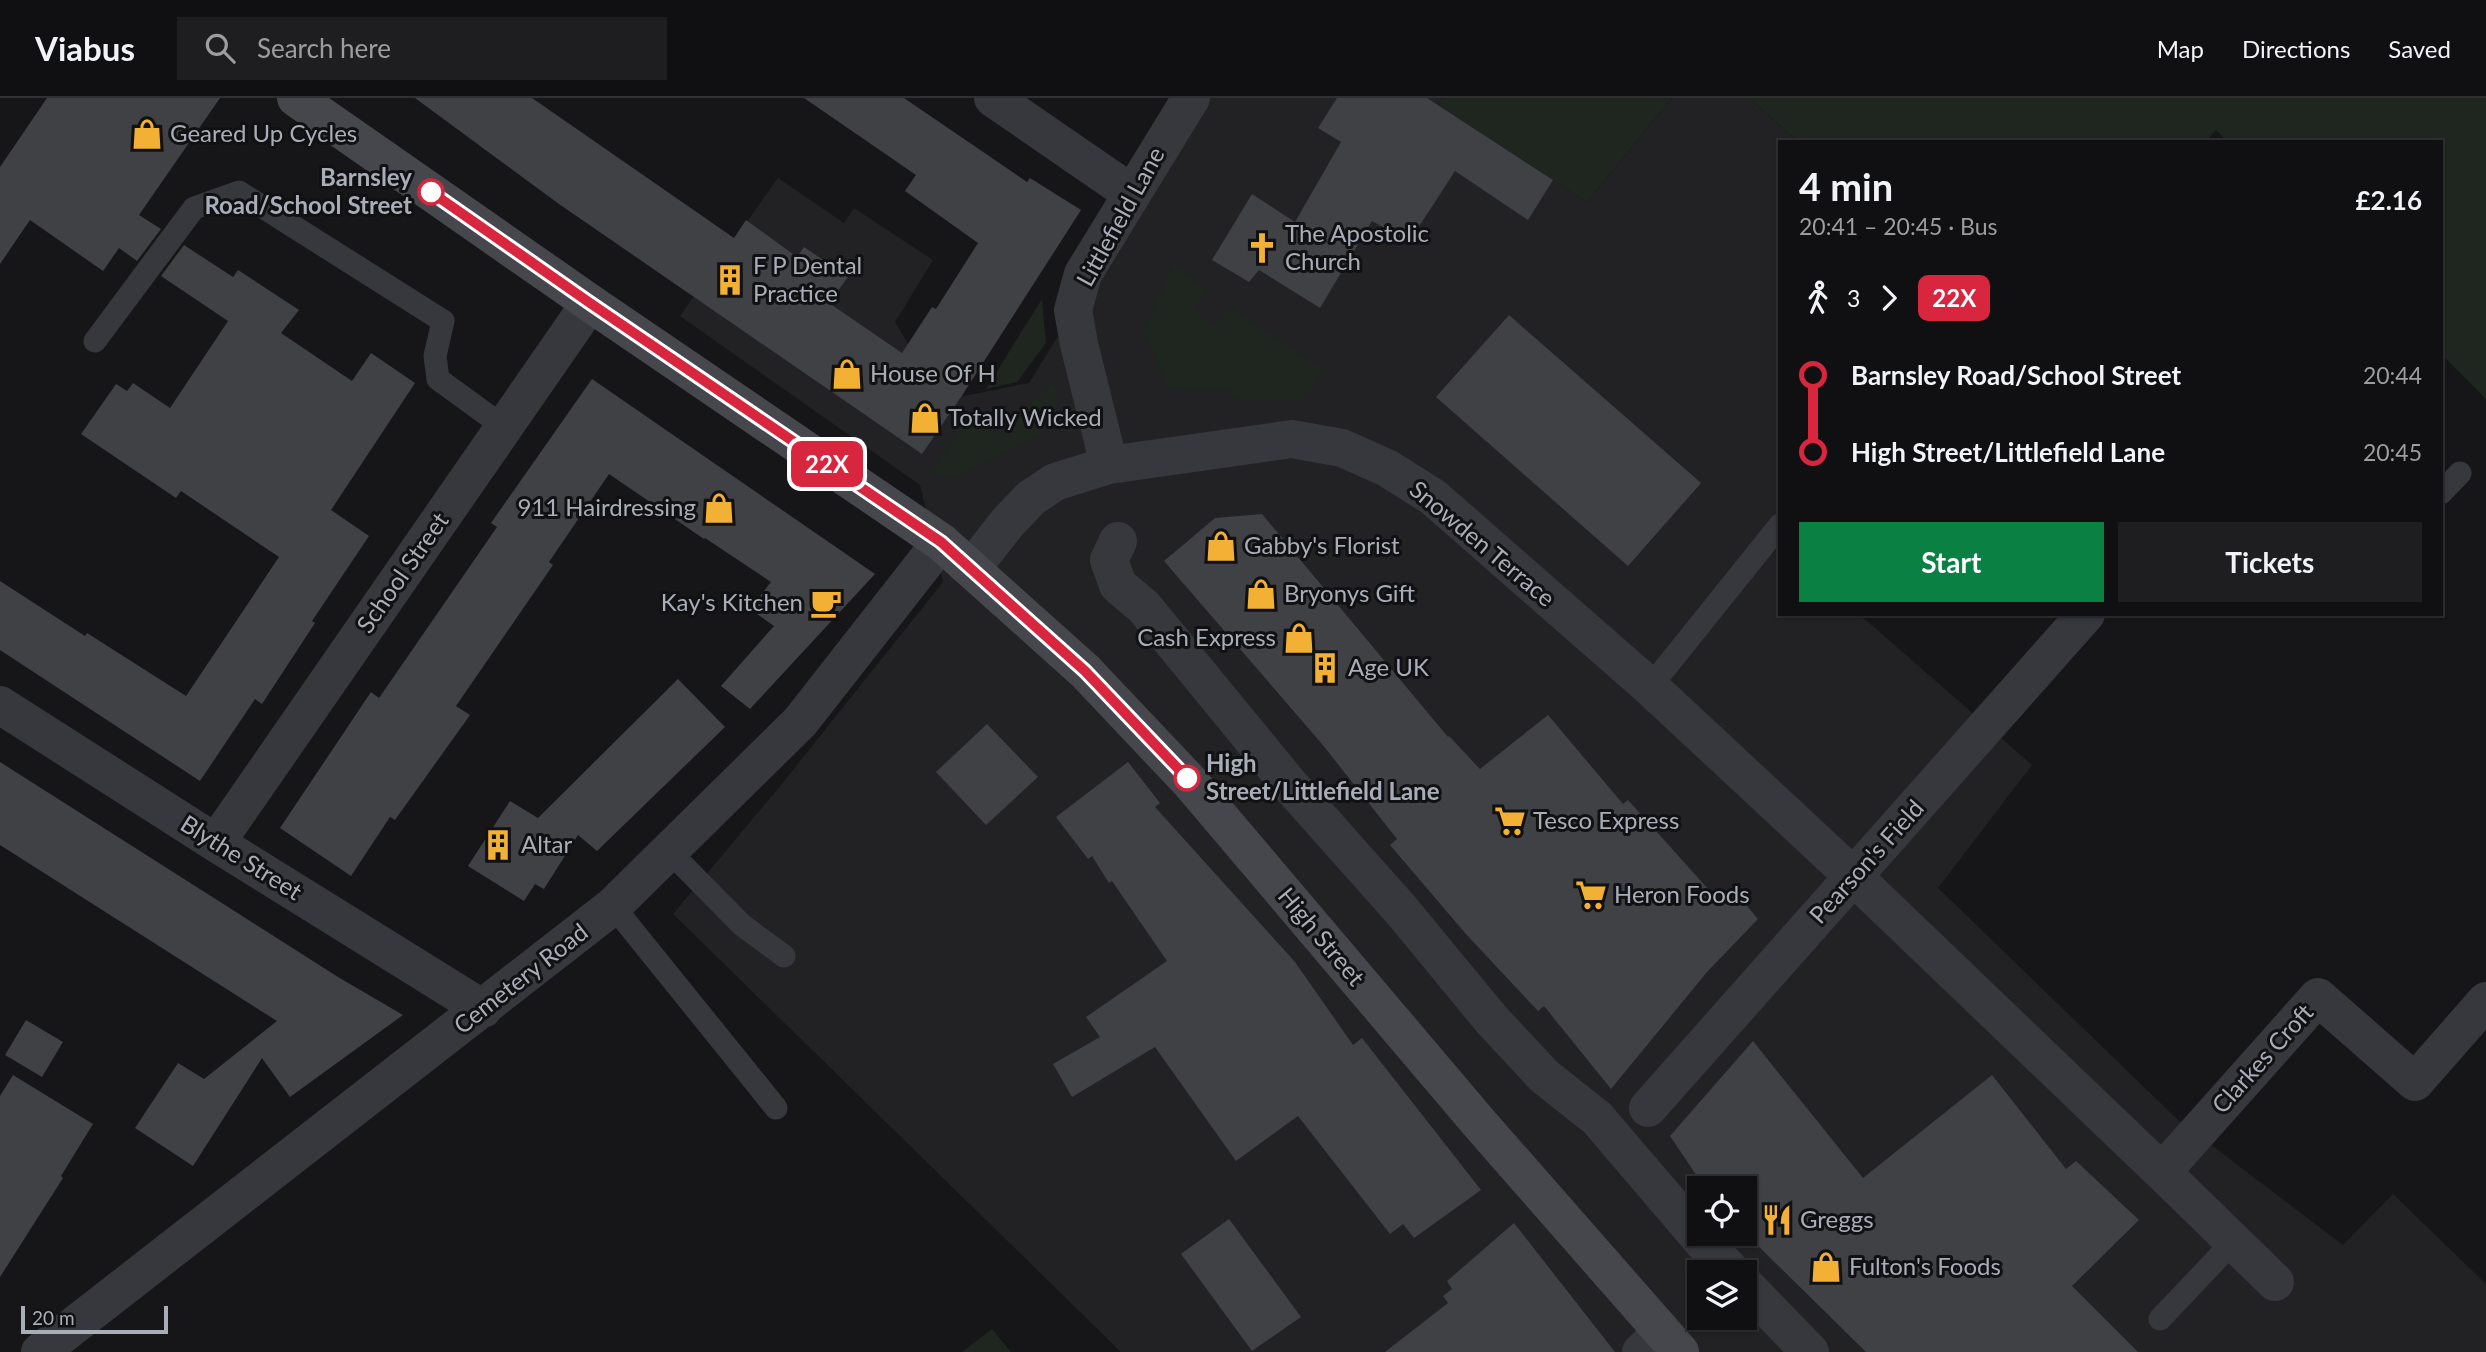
<!DOCTYPE html>
<html lang="en">
<head>
<meta charset="utf-8">
<style>
	body { margin:0; font-family:Lato,sans-serif; background:#1e1e20; color:#f1f3f6; height:100vh; display:flex; flex-direction:column; font-size:26px; white-space:nowrap }
	* { box-sizing:border-box; margin:0 }
	p { font-size:23px; color:#9c9d9f }
	.icon { flex:none; width:38px; height:38px; fill:none; stroke:currentColor; stroke-width:2; stroke-linecap:round; stroke-linejoin:round }
	.map { position:relative; flex:1; overflow:hidden }
	.drawer { position:absolute; left:1778px; top:42px; width:665px; height:476px; display:flex; flex-direction:column; background:#101012; border-radius:0px; box-shadow:0 2px 5px #0004,0 0 0 2px #303032 }
	.drawer>* { flex:none }
	.badge { padding:0 14px; border-radius:10px; font-size:24px; line-height:46px }
	.tools { position:absolute; left:1687px; top:1078px; display:grid; gap:14px }
	.tools a { display:grid; place-items:center; width:70px; height:70px; border-radius:0px; background:#101012; box-shadow:0 2px 5px #0004,0 0 0 2px #303032; font-size:35px }
	.scale { position:absolute; left:21px; bottom:18px; width:147px; box-sizing:border-box; padding-left:7px; border:4px solid #a8adb8; border-top:0; font-size:19px; line-height:24px; white-space:nowrap; color:#a8adb8; -webkit-text-stroke:5px #111113; paint-order:stroke }
	.map>.badge { position:absolute; translate:-50% -50%; box-shadow:0 0 0 4px #fff }
	.legs { display:flex; align-items:center; gap:10px; height:77px; padding:0 21px; font-size:23px }
	.legs p { margin-inline-start:auto }
	.overview { display:flex; align-items:center; justify-content:space-between; height:119px; padding:0 21px }
	h1 { font-size:38px; font-weight:700; line-height:52px }
	.action { display:flex; gap:14px; margin-top:auto; padding:14px 21px }
	.action a { flex:1; height:80px; border-radius:0px; background:#0b8043; color:#fff; font-size:28px; font-weight:700; line-height:80px; text-align:center }
	.action a+a { background:#1e1e20; color:#f1f3f6 }
	ul { padding:0 21px; list-style:none }
	li { display:flex; align-items:center; gap:24px; height:77px; font-size:26px }
	li i { display:grid; place-items:center; width:10px; height:100%; margin:0 9px; background:currentColor }
	li i::after { content:''; width:18px; height:18px; margin:-9px; border:5px solid; border-radius:50%; background:#101012 }
	li p { margin-inline-start:auto }
	li:first-child i { background:linear-gradient(#0000 50%,currentColor 0) }
	li:last-child i { background:linear-gradient(currentColor 50%,#0000 0) }
	header { display:flex; align-items:center; gap:42px; box-sizing:border-box; height:98px; padding:0 35px; background:#101012; border-bottom:2px solid #303032 }
	header strong { font-size:33px }
	nav { display:flex; gap:38px; margin-inline-start:auto; font-size:24px }
	.search { width:490px; height:63px; background:#1e1e20; display:flex; align-items:center; gap:18px; box-sizing:border-box; padding:0 24px; border-radius:0px; color:#9c9d9f; font-size:26px }
	.map>svg:first-child { display:block }
	.built { fill:#222225; fill-rule:evenodd }
	.green { fill:#1e261f }
	.building { fill:#404145 }
	.lines { fill:none; stroke-linecap:round; stroke-linejoin:round }
	.lane { stroke:#37383d; stroke-width:23 }
	.street { stroke:#37383d; stroke-width:38 }
	.secondary { stroke:#45474d; stroke-width:38 }
	.line-1-casing { stroke:#fff; stroke-width:16 }
	.line-1 { stroke:#d7263d; stroke-width:10 }
	.stop-1-dot { fill:#fff; stroke:#d7263d; stroke-width:3.5 }
	.labels { text-anchor:middle; stroke-width:6; stroke-linejoin:round; paint-order:stroke }
	.poi-label { font-size:24px; fill:#a8adb8; stroke:#111113; text-anchor:start }
	.stop-label { font-size:24px; font-weight:bold; fill:#a8adb8; stroke:#111113; text-anchor:end }
	.street-label { font-size:24px; fill:#a8adb8; stroke:#111113 }
</style>
</head>
<body>
<header>
<strong>Viabus</strong>
<div class="search"><svg class="icon" aria-label="search" viewBox="0 0 24 24"><circle cx="10" cy="10" r="6"/><path d="M15 15l6 6"/></svg>Search here</div>
<nav><a>Map</a><a>Directions</a><a>Saved</a></nav>
</header>
<div class="map">
<svg width="2486" height="1254" viewBox="0 0 2486 1254">
	<rect width="100%" height="100%" fill="#161618"/>
	<path class="built" d="M 1206,0 L 1445,0 L 1439,7 L 1587,104 L 1672,0 L 1749,0 L 1799,44 L 1780,44 L 1780,516 L 1859,516 L 2032,667 L 1938,790 L 2177,1021 L 2343,1147 L 2393,1096 L 2486,1186 L 2486,1254 L 1121,1254 L 673,816 L 781,687 L 943,484 L 920,387 L 680,218 L 778,80 L 844,125 L 854,110 L 933,162 L 895,224 L 923,271 L 964,298 L 1029,285 ZM 1699,1090 L 1745,1090 L 1745,1136 L 1699,1136 ZM 1699,1174 L 1745,1174 L 1745,1220 L 1699,1220 Z"/>
	<path class="green" d="M 1445,0 L 1672,0 L 1587,104 L 1438,7 Z
		M 1749,0 L 2486,0 L 2486,301 L 2441,256 L 2441,44 L 2228,44 L 2216,32 L 2205,44 L 1799,44 Z
		M 1174,166 L 1209,192 L 1193,210 L 1214,228 L 1230,209 L 1324,273 L 1304,301 L 1234,301 L 1229,291 L 1169,292 L 1143,233 Z
		M 1042,201 L 1046,245 L 1017,284 L 986,291 Z
		M 1053,285 L 1058,300 L 1054,319 L 1041,336 L 951,381 L 932,374 L 965,324 L 985,328 L 999,336 Z
		M 992,1231 L 1011,1254 L 962,1254 Z"/>
	<path class="building" d="M 47,0 L 220,0 L 139,117 L 161,131 L 137,163 L 119,150 L 103,173 L 30,122 L 0,166 L 0,69 Z
		M 415,0 L 532,0 L 734,140 L 746,122 L 797,159 L 804,149 L 848,179 L 829,205 L 902,255 L 932,209 L 936,211 L 978,145 L 905,93 L 916,77 L 804,0 L 904,0 L 1027,84 L 1030,80 L 1081,112 L 963,296 L 922,356 L 559,106 Z
		M 1337,0 L 1427,0 L 1553,82 L 1528,122 L 1455,73 L 1409,144 L 1372,123 L 1320,210 L 1259,172 L 1249,184 L 1212,162 L 1252,96 L 1295,124 L 1341,44 L 1318,30 Z
		M 184,147 L 233,179 L 238,172 L 299,212 L 281,235 L 352,283 L 371,255 L 415,285 L 331,412 L 369,438 L 312,523 L 315,525 L 262,606 L 255,601 L 200,683 L 0,552 L 0,483 L 85,538 L 87,535 L 186,598 L 279,459 L 181,393 L 176,400 L 81,336 L 116,286 L 127,293 L 133,285 L 170,310 L 228,223 L 161,178 Z
		M 1509,217 L 1701,385 L 1628,468 L 1436,299 Z
		M 592,281 L 875,476 L 750,611 L 721,588 L 774,528 L 750,511 L 771,484 L 705,440 L 704,441 L 609,376 L 549,464 L 553,467 L 456,608 L 470,617 L 395,722 L 390,719 L 351,778 L 280,730 L 371,594 L 379,600 L 497,429 L 491,425 Z
		M 1262,416 L 1448,639 L 1449,638 L 1480,671 L 1548,617 L 1623,706 L 1628,702 L 1718,802 L 1732,790 L 1758,821 L 1707,874 L 1611,991 L 1544,908 L 1538,913 L 1465,835 L 1390,747 L 1397,741 L 1322,646 L 1164,463 L 1215,420 Z
		M 678,581 L 725,629 L 597,753 L 578,737 L 544,791 L 535,786 L 524,803 L 468,768 L 510,703 L 538,720 Z
		M 987,626 L 1038,679 L 986,727 L 936,674 Z
		M 0,664 L 338,879 L 403,917 L 290,999 L 262,960 L 193,1068 L 135,1030 L 178,965 L 204,981 L 277,923 L 0,747 Z
		M 1128,664 L 1160,705 L 1155,709 L 1295,864 L 1353,947 L 1362,940 L 1481,1092 L 1414,1140 L 1403,1126 L 1390,1136 L 1298,1018 L 1236,1063 L 1155,949 L 1072,999 L 1053,966 L 1100,939 L 1086,919 L 1167,863 L 1112,783 L 1109,785 L 1092,758 L 1088,761 L 1056,719 Z
		M 26,922 L 63,944 L 42,979 L 5,957 Z
		M 1753,943 L 1863,1080 L 1992,977 L 2066,1071 L 2076,1063 L 2139,1122 L 2072,1188 L 2138,1254 L 1866,1254 L 1745,1135 L 1745,1090 L 1705,1090 L 1670,1038 Z
		M 13,977 L 93,1026 L 61,1078 L 63,1080 L 0,1179 L 0,998 Z
		M 1229,1121 L 1301,1219 L 1252,1253 L 1181,1156 Z
		M 1514,1125 L 1615,1254 L 1385,1254 L 1448,1205 L 1443,1198 L 1452,1191 L 1447,1183 Z"/>
	<g class="lines">
		<path class="lane" d="M 95,243 L 194,110 L 239,94 L 443,223 L 435,258 L 438,281 L 504,329
			M 2441,395 L 2460,375
			M 1650,589 L 1780,427
			M 669,753 L 742,827 L 784,858
			M 613,808 L 776,1010
			M 2160,1221 L 2233,1144"/>
		<path class="street" d="M 993,0 L 1131,95
			M 1109,367 L 1079,246 L 1073,212 L 1083,176 L 1191,0
			M 1118,443 L 1109,462 L 1118,487 L 1144,509 L 1289,686 L 1402,813 L 1491,921 L 1544,978 L 1597,1020 L 1703,1144 L 1732,1174
			M 972,470 L 1008,424 L 1031,400 L 1055,384 L 1109,367 L 1292,341 L 1342,350 L 1387,370 L 1433,399 L 1650,589 L 1854,779 L 2162,1074
			M 0,607 L 216,745 L 483,911
			M 216,745 L 590,205
			M 1648,1010 L 2086,516
			M 2275,1184 L 2162,1074 L 2318,899 L 2415,984 L 2486,903
			M 1745,1187 L 1810,1254
			M 40,1254 L 613,808 L 800,624 L 941,444
			M 1641,1254 L 1662,1235"/>
		<path class="secondary" d="M 296,0 L 590,205 L 941,444 L 1085,573 L 1190,684 L 1480,1026 L 1680,1254"/>
	</g>
	<g class="lines">
		<defs>
			<path id="line-1" d="M 431,94 L 590,205 L 941,444 L 1085,573 L 1187,680"/>
		</defs>
		<use href="#line-1" class="line-1-casing"/>
		<use href="#line-1" class="line-1"/>
	</g>
	<defs>
		<symbol id="shop-bare" viewBox="-9 -9 18 18"><path d="M-5-2.5h2.3a2.7 3.5 0 0 1 5.4 0H5L5.5 6h-11ZM-1.5-2.5h3a1.5 2.3 0 0 0-3 0Z" fill="#f2b134" stroke="#111113" stroke-width="2.5" paint-order="stroke"/></symbol>
		<symbol id="church-bare" viewBox="-9 -9 18 18"><path d="M-1.2-6h2.4v3.5h3.3v2.4h-3.3V6h-2.4V-.1h-3.3v-2.4h3.3Z" fill="#f2b134" stroke="#111113" stroke-width="2.5" paint-order="stroke"/></symbol>
		<symbol id="building-bare" viewBox="-9 -9 18 18"><path d="M-4-6H4V6H1V3H-1V6H-4ZM-2.5-4.3h1.7v1.8h-1.7ZM.8-4.3h1.7v1.8H.8ZM-2.5-1h1.7V.8h-1.7ZM.8-1h1.7V.8H.8Z" fill="#f2b134" stroke="#111113" stroke-width="2.5" paint-order="stroke"/></symbol>
		<symbol id="cafe-bare" viewBox="-9 -9 18 18"><path d="M-5.5-4.5H6V0H3Q3 3.5 0 3.5H-2.5Q-5.5 3.5-5.5 0ZM3-3.2v2h1.7v-2ZM-6 4.5H4V6H-6Z" fill="#f2b134" stroke="#111113" stroke-width="2.5" paint-order="stroke"/></symbol>
		<symbol id="supermarket-bare" viewBox="-9 -9 18 18"><path d="M-6-5.5h2.5l.6 2H6L4.5 2H-2.5L-4.4-4H-6ZM-1.5 3.2a1.3 1.3 0 1 0 .1 0ZM3 3.2a1.3 1.3 0 1 0 .1 0Z" fill="#f2b134" stroke="#111113" stroke-width="2.5" paint-order="stroke"/></symbol>
		<symbol id="restaurant-bare" viewBox="-9 -9 18 18"><path d="M-5-6h1v4h1v-4h1v4h1v-4h1v5L-1.5 .5V6h-2V.5L-5-1ZM5-6V6H3V1.5H1.5Q1.5-4 5-6Z" fill="#f2b134" stroke="#111113" stroke-width="2.5" paint-order="stroke"/></symbol>
	</defs>
	<g fill-rule="evenodd">
		<use href="#shop-bare" x="125" y="14" width="44" height="44"/>
		<use href="#church-bare" x="1240" y="128" width="44" height="44"/>
		<use href="#building-bare" x="708" y="160" width="44" height="44"/>
		<use href="#shop-bare" x="825" y="254" width="44" height="44"/>
		<use href="#shop-bare" x="903" y="298" width="44" height="44"/>
		<use href="#shop-bare" x="697" y="388" width="44" height="44"/>
		<use href="#shop-bare" x="1199" y="426" width="44" height="44"/>
		<use href="#shop-bare" x="1239" y="474" width="44" height="44"/>
		<use href="#cafe-bare" x="804" y="483" width="44" height="44"/>
		<use href="#shop-bare" x="1277" y="518" width="44" height="44"/>
		<use href="#building-bare" x="1303" y="548" width="44" height="44"/>
		<use href="#supermarket-bare" x="1488" y="701" width="44" height="44"/>
		<use href="#building-bare" x="476" y="725" width="44" height="44"/>
		<use href="#supermarket-bare" x="1569" y="775" width="44" height="44"/>
		<use href="#restaurant-bare" x="1755" y="1100" width="44" height="44"/>
		<use href="#shop-bare" x="1804" y="1147" width="44" height="44"/>
	</g>
	<g class="stop-1-dot">
		<circle cx="431" cy="94" r="12"/>
		<circle cx="1187" cy="680" r="12"/>
	</g>
	<g class="labels">
		<g class="poi-label">
			<text x="170" y="44">Geared Up Cycles</text>
			<text x="1285" y="144">The Apostolic<tspan x="1285" dy="28">Church</tspan></text>
			<text x="753" y="176">F P Dental<tspan x="753" dy="28">Practice</tspan></text>
			<text x="870" y="284">House Of H</text>
			<text x="948" y="328">Totally Wicked</text>
			<text x="696" y="418" text-anchor="end">911 Hairdressing</text>
			<text x="1244" y="456">Gabby's Florist</text>
			<text x="1284" y="504">Bryonys Gift</text>
			<text x="803" y="513" text-anchor="end">Kay's Kitchen</text>
			<text x="1276" y="548" text-anchor="end">Cash Express</text>
			<text x="1348" y="578">Age UK</text>
			<text x="1533" y="731">Tesco Express</text>
			<text x="521" y="755">Altar</text>
			<text x="1614" y="805">Heron Foods</text>
			<text x="1800" y="1130">Greggs</text>
			<text x="1849" y="1177">Fulton's Foods</text>
		</g>
		<g class="stop-label">
			<text x="412" y="88">Barnsley<tspan x="412" dy="28">Road/School Street</tspan></text>
			<text x="1206" y="674" text-anchor="start">High<tspan x="1206" dy="28">Street/Littlefield Lane</tspan></text>
		</g>
		<g class="street-label">
			<text transform="translate(1121 119) rotate(-61)" y="8">Littlefield Lane</text>
			<text transform="translate(1482 446) rotate(40)" y="8">Snowden Terrace</text>
			<text transform="translate(403 475) rotate(-55)" y="8">School Street</text>
			<text transform="translate(241 760) rotate(32)" y="8">Blythe Street</text>
			<text transform="translate(1867 764) rotate(-48)" y="8">Pearson's Field</text>
			<text transform="translate(1321 839) rotate(50)" y="8">High Street</text>
			<text transform="translate(521 881) rotate(-38)" y="8">Cemetery Road</text>
			<text transform="translate(2263 961) rotate(-48)" y="8">Clarkes Croft</text>
		</g>
	</g>
</svg>
<div class="tools">
<a><svg class="icon" aria-label="locate" viewBox="0 0 24 24"><circle cx="12" cy="12" r="6"/><path d="M12 2v4M12 18v4M2 12h4M18 12h4"/></svg></a>
<a><svg class="icon" aria-label="layers" viewBox="0 0 24 24"><path d="M12 4l9 5-9 5-9-5zM3 14l9 5 9-5"/></svg></a>
</div>
<div class="scale">20 m</div>
<b class="badge" style="left:827px;top:366px;background:#d7263d;color:#fff">22X</b>
<section class="drawer">
<div class="overview"><div><h1>4 min</h1><p>20:41 – 20:45 · Bus</p></div><b>£2.16</b></div>
<div class="legs"><svg class="icon" aria-label="walk" viewBox="0 0 24 24"><circle cx="13" cy="4" r="2"/><path d="M13 8l-2 6 4 7M11 14l-3 7M7 12l3-4h3l4 4"/></svg>3<svg class="icon" aria-label="forward" viewBox="0 0 24 24"><path d="M9 5l7 7-7 7"/></svg><b class="badge" style="background:#d7263d;color:#fff">22X</b></div>
<ul>
<li><i style="color:#d7263d"></i><b>Barnsley Road/School Street</b><p>20:44</p></li>
<li><i style="color:#d7263d"></i><b>High Street/Littlefield Lane</b><p>20:45</p></li>
</ul>
<div class="action"><a>Start</a><a>Tickets</a></div>
</section>
</div>
</body>
</html>
